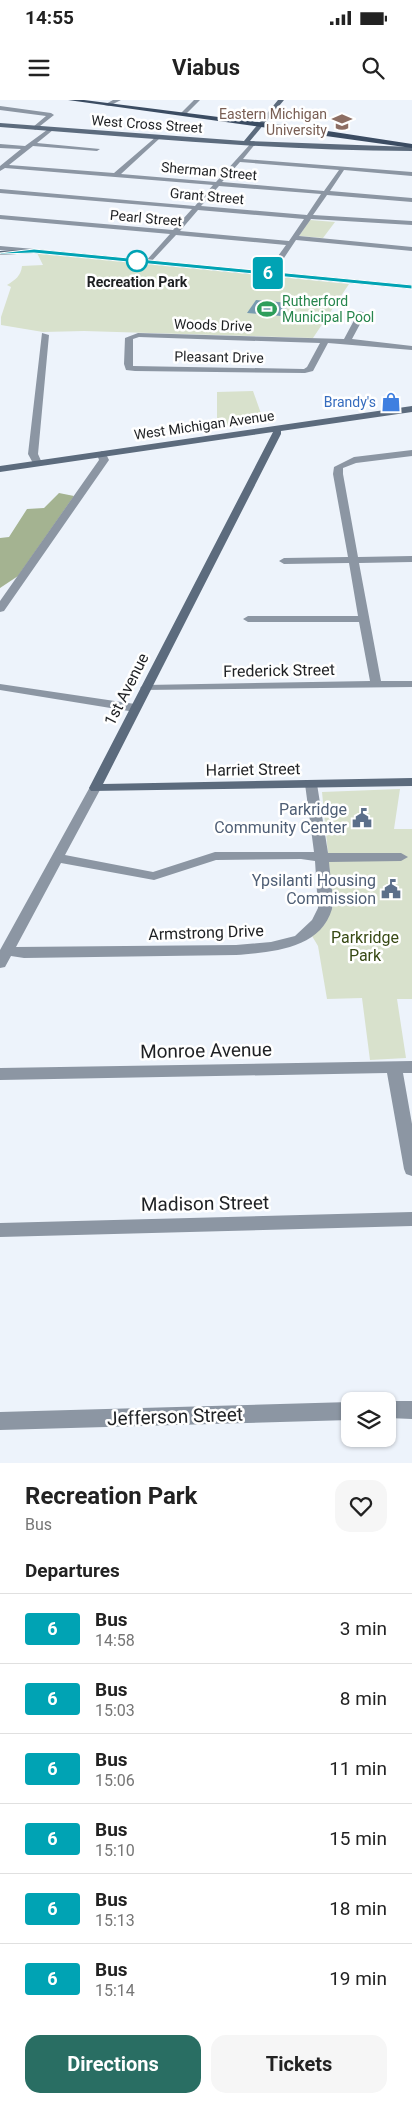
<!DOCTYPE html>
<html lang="en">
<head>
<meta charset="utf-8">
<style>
	body { margin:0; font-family:Roboto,sans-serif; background:#f6f6f6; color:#222; height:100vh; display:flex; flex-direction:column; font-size:19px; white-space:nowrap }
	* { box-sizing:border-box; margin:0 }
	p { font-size:16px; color:#767676 }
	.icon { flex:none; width:28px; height:28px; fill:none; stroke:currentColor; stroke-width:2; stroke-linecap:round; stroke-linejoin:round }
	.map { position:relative; height:1363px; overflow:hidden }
	.drawer { display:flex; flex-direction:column; background:#fff; flex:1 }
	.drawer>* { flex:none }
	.badge { padding:0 10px; border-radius:4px; font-size:18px; line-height:32px }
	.fabs { position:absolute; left:341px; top:1292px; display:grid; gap:10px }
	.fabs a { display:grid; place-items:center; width:55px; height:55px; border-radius:10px; background:#fff; box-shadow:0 1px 4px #0004; font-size:25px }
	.map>.badge { position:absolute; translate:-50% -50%; box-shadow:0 0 0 2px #fff }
	h2 { padding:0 25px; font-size:19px; line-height:45px }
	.round { display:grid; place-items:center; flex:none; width:52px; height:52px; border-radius:15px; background:#f6f6f6 }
	.head { display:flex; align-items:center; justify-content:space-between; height:85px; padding:0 25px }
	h1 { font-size:24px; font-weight:700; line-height:38px }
	.cta { display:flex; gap:10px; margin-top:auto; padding:10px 25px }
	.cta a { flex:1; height:58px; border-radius:15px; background:#296e63; color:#fff; font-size:20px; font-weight:700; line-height:58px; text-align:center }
	.cta a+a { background:#f6f6f6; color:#222 }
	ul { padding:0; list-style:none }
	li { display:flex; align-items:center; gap:15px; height:70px; padding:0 25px; border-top:1px solid #e0e0e0 }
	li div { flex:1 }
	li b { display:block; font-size:19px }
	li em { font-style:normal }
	li .badge { min-width:55px; font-weight:700; text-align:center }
	.status { display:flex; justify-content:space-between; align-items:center; height:35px; padding:0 25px; background:#fff; direction:ltr }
	.status svg { height:14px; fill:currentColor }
	header { display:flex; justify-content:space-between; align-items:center; height:65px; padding:0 25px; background:#fff; font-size:22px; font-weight:700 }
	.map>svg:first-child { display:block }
	.green { fill:#d8e1cc }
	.forest { fill:#a4b391 }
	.water { fill:#789bb0 }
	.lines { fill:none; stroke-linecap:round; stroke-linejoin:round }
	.street { fill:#8c96a3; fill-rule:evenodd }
	.secondary { fill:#5c6b7d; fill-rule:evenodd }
	.primary { fill:#3b4c62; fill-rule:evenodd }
	.line { fill:#00a3b4; stroke:#fff }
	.stop-dot { fill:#fff; stroke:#00a3b4; stroke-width:2.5 }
	.labels { text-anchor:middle; stroke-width:5; stroke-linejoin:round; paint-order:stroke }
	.far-education-label { font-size:14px; fill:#785e54; stroke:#fff; text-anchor:end }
	.far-street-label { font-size:14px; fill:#1e2023; stroke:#fff }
	.far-stop-label { font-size:14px; font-weight:bold; fill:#1e2023; stroke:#fff }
	.far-leisure-label { font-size:14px; fill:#27864d; stroke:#fff; text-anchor:start }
	.far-shop-label { font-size:14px; fill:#366cbe; stroke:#fff; text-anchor:end }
	.street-label { font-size:16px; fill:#1e2023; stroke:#fff }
	.service-label { font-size:16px; fill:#4e5e75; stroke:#fff; text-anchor:end }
	.park-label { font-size:16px; fill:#384a15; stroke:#fff }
	.near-street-label { font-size:19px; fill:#1e2023; stroke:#fff }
</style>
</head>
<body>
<div class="status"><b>14:55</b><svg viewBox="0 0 49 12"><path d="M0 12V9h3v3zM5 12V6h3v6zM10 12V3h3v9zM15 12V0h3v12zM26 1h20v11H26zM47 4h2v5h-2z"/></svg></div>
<header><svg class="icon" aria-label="menu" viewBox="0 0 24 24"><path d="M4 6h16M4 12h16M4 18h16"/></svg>Viabus<svg class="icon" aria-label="search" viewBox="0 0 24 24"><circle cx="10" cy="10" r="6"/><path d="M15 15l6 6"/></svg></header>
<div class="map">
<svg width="412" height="1363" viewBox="0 0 412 1363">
	<rect width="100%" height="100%" fill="#edf3fb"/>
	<path class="green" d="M 310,120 L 335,122 L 323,138 L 299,136 Z
		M 37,153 L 349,184 L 313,238 L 84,231 L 43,232 L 1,225 L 1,217 L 11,187 L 7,185 C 15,180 21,176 22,166 L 43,165 Z
		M 253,291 L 264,322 L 217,328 L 217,292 Z
		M 400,689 L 394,729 L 412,729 L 412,899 L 397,899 L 406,958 L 370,960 L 362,898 L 327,899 L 318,846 L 312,836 L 324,825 L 333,806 L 322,692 Z"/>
	<path class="forest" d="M 59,393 L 74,396 L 18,476 L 0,488 L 0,438 L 9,437 L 27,409 L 44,408 Z"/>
	<path class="water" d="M 256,200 L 289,203 L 281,216 L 247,213 Z"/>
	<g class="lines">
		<path class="street" d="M 113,0 L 121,0 L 109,6 L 104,5 Z
			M 194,0 L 200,0 L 185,15 L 181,15 L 181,13 Z
			M 0,6 L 51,13 L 54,15 L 35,30 L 33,27 L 46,16 L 0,10 Z
			M 51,27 L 53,30 L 37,43 L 100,49 L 97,51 L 33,46 L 9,65 L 114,73 L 157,36 L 159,39 L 121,74 L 216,82 L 253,41 L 256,43 L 243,59 L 412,72 L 412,76 L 344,70 L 330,91 L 412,98 L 412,102 L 327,95 L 313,115 L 412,121 L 412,125 L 311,119 L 299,136 L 412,147 L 412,151 L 296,140 L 272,176 L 269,176 L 265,174 L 286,145 L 176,135 L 149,164 L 145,162 L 170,134 L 0,119 L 0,115 L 173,130 L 192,109 L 0,93 L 0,89 L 195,106 L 213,85 L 5,68 L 0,71 L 0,66 L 21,49 L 0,48 L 0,44 L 25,46 ZM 240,62 L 339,70 L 324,91 L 222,82 ZM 219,86 L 321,94 L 307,115 L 201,106 ZM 198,110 L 304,119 L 289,141 L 180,131 Z
			M 0,146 L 34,149 L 38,151 L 34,153 L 0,150 Z
			M 359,211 L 366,213 L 352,239 L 412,246 L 412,250 L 328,243 L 313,271 L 305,273 L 135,271 L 126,270 L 124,264 L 125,238 L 138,233 L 344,239 ZM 139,237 L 320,243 L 307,267 L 304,269 L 133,266 L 133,239 Z
			M 42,233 L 49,235 L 38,354 L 42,363 L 37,366 L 34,365 L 28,354 Z
			M 412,350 L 412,356 L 356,363 L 343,368 L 343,374 L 358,457 L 412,456 L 412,462 L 359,463 L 381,581 L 412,581 L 412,587 L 142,590 L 140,588 L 142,586 L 146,585 L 370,581 L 359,522 L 248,522 L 243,519 L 248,516 L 358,516 L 349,463 L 284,464 L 279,461 L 284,458 L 348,457 L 333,374 L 334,367 L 354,357 Z
			M 102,351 L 105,352 L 109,360 L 4,511 L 0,512 L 0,501 L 99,360 L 97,354 Z
			M 0,584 L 135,604 L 141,608 L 135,612 L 0,590 Z
			M 311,680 L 317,684 L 328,753 L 401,753 L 408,757 L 401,761 L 329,762 C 330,774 334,798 332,809 C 320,850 270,852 236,855 L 24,858 L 11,856 L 5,867 L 0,868 L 0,850 L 91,685 L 99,685 L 101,688 L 65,755 L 153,772 L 215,752 L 314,752 L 305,684 ZM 301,759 L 315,761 L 318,808 L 312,820 L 295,836 L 271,842 L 236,845 L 16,847 L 61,763 L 154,780 L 216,760 Z
			M 412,961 L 412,973 L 403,973 L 412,1024 L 412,1076 L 406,1074 L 404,1069 L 387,973 L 0,980 L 0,968 Z
			M 412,1112 L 412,1126 L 0,1137 L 0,1123 Z
			M 388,1301 L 412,1301 L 412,1319 L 388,1318 Z
			M 350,1302 L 350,1320 L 0,1330 L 0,1312 Z"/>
		<path class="secondary" d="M 278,0 L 284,0 L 250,41 L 412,47 L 412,51 C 275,51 137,37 0,27 L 0,23 L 244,41 Z
			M 34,149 L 412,185 L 412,189 L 34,153 L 0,155 L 0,151 Z
			M 412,306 L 412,312 L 281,331 L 281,334 L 103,684 L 412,678 L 412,686 L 91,691 L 89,688 L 273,332 L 0,372 L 0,366 Z"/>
		<path class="primary" d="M 68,0 L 84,0 L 321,30 L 412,44 L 412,48 Z"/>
	</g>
	<path class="line" d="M 34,149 L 412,185 L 412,189 L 34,153 L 0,154 L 0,153 Z"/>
	<defs>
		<symbol id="university-bare" viewBox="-9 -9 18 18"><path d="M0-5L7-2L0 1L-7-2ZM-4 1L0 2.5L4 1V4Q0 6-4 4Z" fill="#8d6e63" stroke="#fff" stroke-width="2.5" paint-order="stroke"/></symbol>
		<symbol id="stadium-bare" viewBox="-9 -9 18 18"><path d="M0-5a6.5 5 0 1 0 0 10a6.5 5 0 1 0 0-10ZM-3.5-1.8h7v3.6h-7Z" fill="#2e9e5b" stroke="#fff" stroke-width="2.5" paint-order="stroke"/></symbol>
		<symbol id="shop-bare" viewBox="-9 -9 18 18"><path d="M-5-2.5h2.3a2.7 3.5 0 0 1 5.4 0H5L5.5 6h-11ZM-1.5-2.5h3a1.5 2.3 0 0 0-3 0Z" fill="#3f7fe0" stroke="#fff" stroke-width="2.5" paint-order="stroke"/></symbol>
		<symbol id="civic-bare" viewBox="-9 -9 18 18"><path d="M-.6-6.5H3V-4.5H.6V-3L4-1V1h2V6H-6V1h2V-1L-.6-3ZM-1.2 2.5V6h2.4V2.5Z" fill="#5c6f8a" stroke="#fff" stroke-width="2.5" paint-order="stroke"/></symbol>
	</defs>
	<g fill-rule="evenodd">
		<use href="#university-bare" x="328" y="8" width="28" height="28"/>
		<use href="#stadium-bare" x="253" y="195" width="28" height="28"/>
		<use href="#shop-bare" x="377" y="288" width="28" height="28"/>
		<use href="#civic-bare" x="348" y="704" width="28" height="28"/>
		<use href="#civic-bare" x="377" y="775" width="28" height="28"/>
	</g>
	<circle class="stop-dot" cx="137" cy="161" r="10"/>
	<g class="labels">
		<g class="far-education-label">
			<text x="327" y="19">Eastern Michigan<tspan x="327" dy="16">University</tspan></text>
		</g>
		<g class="far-street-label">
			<text transform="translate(147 24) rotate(4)" y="5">West Cross Street</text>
			<text transform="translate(209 71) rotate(5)" y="5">Sherman Street</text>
			<text transform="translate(207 96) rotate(5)" y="5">Grant Street</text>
			<text transform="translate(146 118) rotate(5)" y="5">Pearl Street</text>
			<text transform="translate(213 225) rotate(2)" y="5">Woods Drive</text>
			<text transform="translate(219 257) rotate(1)" y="5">Pleasant Drive</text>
			<text transform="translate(204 325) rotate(-8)" y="5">West Michigan Avenue</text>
		</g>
		<g class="far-stop-label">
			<text x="137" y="187">Recreation Park</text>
		</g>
		<g class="far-leisure-label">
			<text x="282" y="206">Rutherford<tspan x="282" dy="16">Municipal Pool</tspan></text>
		</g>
		<g class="far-shop-label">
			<text x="376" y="307">Brandy's</text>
		</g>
		<g class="street-label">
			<text transform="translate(279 570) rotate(-1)" y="6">Frederick Street</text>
			<text transform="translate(126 589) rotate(-63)" y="6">1st Avenue</text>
			<text transform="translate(253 669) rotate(-1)" y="6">Harriet Street</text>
			<text transform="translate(206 832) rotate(-2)" y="6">Armstrong Drive</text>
		</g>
		<g class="service-label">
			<text x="347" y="715">Parkridge<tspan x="347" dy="18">Community Center</tspan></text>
			<text x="376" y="786">Ypsilanti Housing<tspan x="376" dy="18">Commission</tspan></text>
		</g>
		<g class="park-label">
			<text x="365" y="843">Parkridge<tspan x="365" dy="18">Park</tspan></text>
		</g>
		<g class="near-street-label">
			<text transform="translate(206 950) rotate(-1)" y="7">Monroe Avenue</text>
			<text transform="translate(205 1103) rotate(-1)" y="7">Madison Street</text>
			<text transform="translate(175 1316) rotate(-2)" y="7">Jefferson Street</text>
		</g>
	</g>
</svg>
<div class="fabs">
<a><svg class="icon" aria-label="layers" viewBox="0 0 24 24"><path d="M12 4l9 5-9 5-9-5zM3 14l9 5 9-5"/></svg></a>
</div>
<b class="badge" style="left:268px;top:173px;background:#00a3b4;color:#fff">6</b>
</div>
<section class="drawer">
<div class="head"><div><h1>Recreation Park</h1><p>Bus</p></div><a class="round"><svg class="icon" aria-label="heart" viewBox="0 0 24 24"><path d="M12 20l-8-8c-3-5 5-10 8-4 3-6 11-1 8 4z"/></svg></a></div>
<h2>Departures</h2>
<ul>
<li><span class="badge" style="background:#00a3b4;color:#fff">6</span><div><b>Bus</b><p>14:58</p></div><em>3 min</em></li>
<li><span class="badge" style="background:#00a3b4;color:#fff">6</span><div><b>Bus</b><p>15:03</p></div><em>8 min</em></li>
<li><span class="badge" style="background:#00a3b4;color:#fff">6</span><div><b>Bus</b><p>15:06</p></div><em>11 min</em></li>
<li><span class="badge" style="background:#00a3b4;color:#fff">6</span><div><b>Bus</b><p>15:10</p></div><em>15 min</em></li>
<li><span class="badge" style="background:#00a3b4;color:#fff">6</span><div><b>Bus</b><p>15:13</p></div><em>18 min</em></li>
<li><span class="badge" style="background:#00a3b4;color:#fff">6</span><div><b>Bus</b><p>15:14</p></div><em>19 min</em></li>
</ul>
<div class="cta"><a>Directions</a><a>Tickets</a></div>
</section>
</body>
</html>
